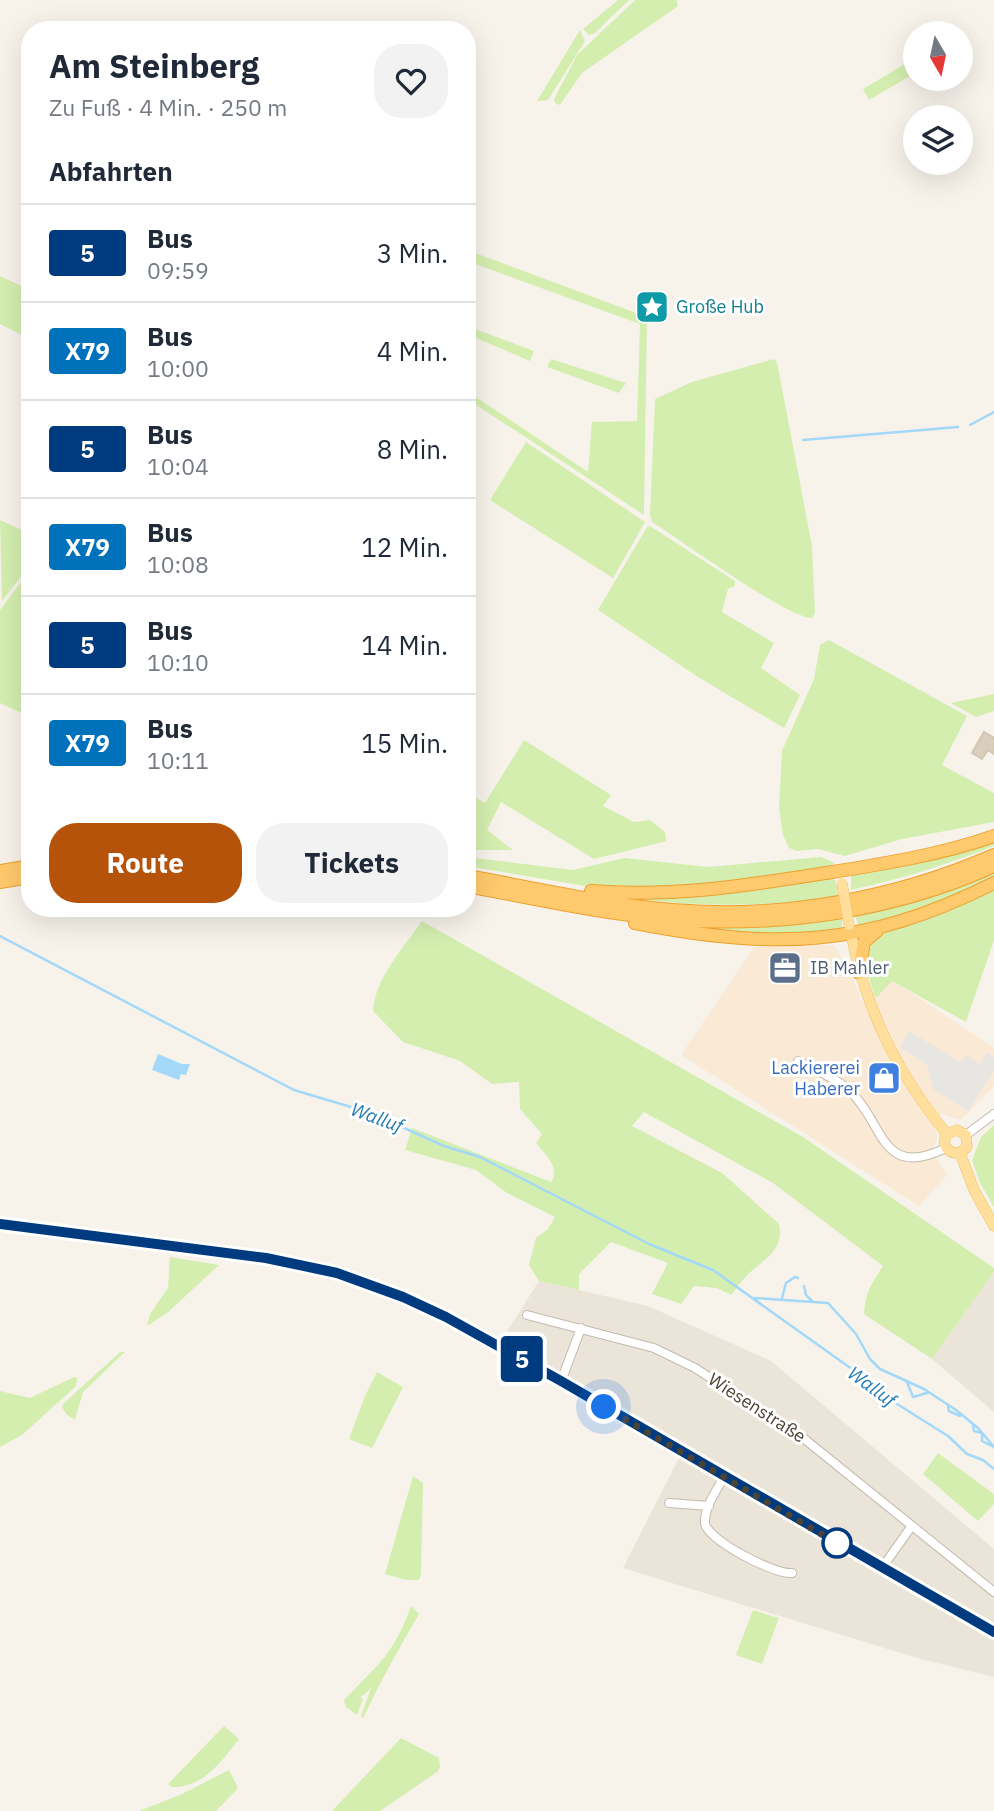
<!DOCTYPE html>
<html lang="de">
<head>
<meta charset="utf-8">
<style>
	body { margin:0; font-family:"IBM Plex Sans",sans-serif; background:#f2f2f3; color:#1f2937; height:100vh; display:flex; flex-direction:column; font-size:26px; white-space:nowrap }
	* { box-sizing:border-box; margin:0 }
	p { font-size:23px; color:#747a83 }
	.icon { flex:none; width:38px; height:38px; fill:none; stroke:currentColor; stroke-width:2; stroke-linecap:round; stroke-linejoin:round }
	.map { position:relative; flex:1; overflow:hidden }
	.details { position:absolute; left:21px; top:21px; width:455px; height:896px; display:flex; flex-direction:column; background:#fff; border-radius:28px; box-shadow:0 7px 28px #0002 }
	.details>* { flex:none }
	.badge { padding:0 14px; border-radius:5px; font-size:24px; line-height:46px }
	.needle { width:46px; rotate:171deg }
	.tools { position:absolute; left:903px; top:21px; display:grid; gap:14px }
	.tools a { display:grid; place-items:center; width:70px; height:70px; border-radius:50%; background:#fff; box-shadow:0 7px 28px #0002; font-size:35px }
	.you { position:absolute; width:35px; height:35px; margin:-18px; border:5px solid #fff; border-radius:50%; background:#1a73e8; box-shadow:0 0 0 10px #1a73e833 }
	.map>.badge { position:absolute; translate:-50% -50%; box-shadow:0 0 0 4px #fff }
	h2 { padding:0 28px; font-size:26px; line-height:63px }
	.round { display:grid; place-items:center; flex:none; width:74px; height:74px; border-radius:28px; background:#f2f2f3 }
	.overview { display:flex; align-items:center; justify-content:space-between; height:119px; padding:0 28px }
	h1 { font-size:33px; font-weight:800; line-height:52px }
	.button { display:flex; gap:14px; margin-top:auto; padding:14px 28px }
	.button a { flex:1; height:80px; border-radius:28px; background:#b45309; color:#fff; font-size:28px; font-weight:800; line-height:80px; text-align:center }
	.button a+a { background:#f2f2f3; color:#1f2937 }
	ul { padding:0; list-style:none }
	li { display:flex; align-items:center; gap:21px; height:98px; padding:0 28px; border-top:2px solid #e0e1e3 }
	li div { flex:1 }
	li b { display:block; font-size:26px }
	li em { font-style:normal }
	li .badge { min-width:77px; font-weight:700; text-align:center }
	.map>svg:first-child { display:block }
	.residential { fill:#ebe4d8 }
	.commercial { fill:#f9e9d5 }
	.green { fill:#d4eeb0 }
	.parking { fill:#e8e6e2 }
	.water { fill:#a3d8f8 }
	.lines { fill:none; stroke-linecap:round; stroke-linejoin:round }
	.stream { stroke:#a3d8f8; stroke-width:2.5 }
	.building { fill:#dacebf; stroke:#d5c6b1; stroke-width:2 }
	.minor-casing { stroke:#c3baac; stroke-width:10 }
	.major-casing { stroke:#f0c05f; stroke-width:11 }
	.highway-casing { stroke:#eda02e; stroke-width:14 }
	.minor { stroke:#fff; stroke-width:8 }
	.major { stroke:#ffdf9b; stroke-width:10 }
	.highway { stroke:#ffca6d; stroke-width:12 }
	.major-bridge-casing { stroke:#f0c05f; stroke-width:11; stroke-linecap:butt }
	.major-bridge { stroke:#ffdf9b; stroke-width:10 }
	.line-casing { stroke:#fff; stroke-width:16 }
	.line { stroke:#003b80; stroke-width:10 }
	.walk { stroke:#4c4337; stroke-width:7; stroke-dasharray:0 12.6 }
	.stop-dot { fill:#fff; stroke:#003b80; stroke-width:3.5 }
	.labels { text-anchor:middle; stroke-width:6; stroke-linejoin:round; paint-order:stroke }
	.culture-label { font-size:18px; fill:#0d838f; stroke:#fff; text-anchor:start }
	.service-label { font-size:18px; fill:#4e5e75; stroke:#fff; text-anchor:start }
	.shop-label { font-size:18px; fill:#366cbe; stroke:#fff; text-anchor:end }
	.street-label { font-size:18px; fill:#4c4337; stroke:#fff }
	.water-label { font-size:19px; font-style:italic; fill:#227ab2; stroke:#fff }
</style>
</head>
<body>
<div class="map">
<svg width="994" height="1811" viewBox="0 0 994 1811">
	<rect width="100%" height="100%" fill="#f7f3eb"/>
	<path class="residential" d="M 994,1272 L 994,1412 L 932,1359 Z
		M 539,1281 L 648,1306 L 771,1361 L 994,1549 L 994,1677 L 917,1658 L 623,1568 L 685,1446 L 503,1338 Z"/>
	<path class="commercial" d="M 834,945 L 852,975 L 861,1001 L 877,997 L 892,980 L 994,1048 L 994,1086 L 961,1120 L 941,1114 L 933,1120 L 938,1138 L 932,1150 L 947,1175 L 919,1206 L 681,1055 L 754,947 Z"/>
	<path class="green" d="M 618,0 L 629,0 L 595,33 L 589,35 L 583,29 Z
		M 635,0 L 677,0 L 678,6 L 582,73 L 560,105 L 555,103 L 554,99 L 577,55 Z
		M 580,30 L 585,41 L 548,100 L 537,101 Z
		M 915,58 L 915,73 L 869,100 L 863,89 Z
		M 467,250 L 647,317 L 644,515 L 467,399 L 467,391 L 588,472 L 592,422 L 637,421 L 640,324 L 467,261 Z
		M 0,276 L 30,290 L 30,339 L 0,324 Z
		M 467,326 L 534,351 L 530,361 L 467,334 Z
		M 551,359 L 626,383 L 619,393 L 547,367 Z
		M 774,359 L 777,362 L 812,546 L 815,613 L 812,618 C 789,619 679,539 652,522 L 650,515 L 655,399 L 692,382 Z
		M 526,442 L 645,522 L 613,578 L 490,500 Z
		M 0,520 L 30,534 L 30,565 L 2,601 Z
		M 650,526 L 735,581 L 735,586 L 728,589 L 722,612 L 774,643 L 761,668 L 800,695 L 784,728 L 698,677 L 598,610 L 647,527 Z
		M 30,570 L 30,717 L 0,703 L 0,610 Z
		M 829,640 L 967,716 L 942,765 L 994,793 L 994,822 L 902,839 L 845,856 L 818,849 L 797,851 L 789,848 L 783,835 L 779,808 L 782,751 L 814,679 L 820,645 Z
		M 994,694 L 994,711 L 976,717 L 951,703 Z
		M 524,740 L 611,795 L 603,806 L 634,822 L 650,820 L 665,832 L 666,841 L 594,859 L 501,802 L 487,830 L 513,850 L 467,850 L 467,793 L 485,803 Z
		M 994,840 L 994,846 C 947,865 900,879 851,890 L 851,875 Z
		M 467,857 L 573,870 L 624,858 L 708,867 L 821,857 L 834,863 L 830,867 L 729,885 L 597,888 L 467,866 Z
		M 994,871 L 994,878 L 935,906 L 858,926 L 855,914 Z
		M 832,878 L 836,881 L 838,896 C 763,908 690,907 615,896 Z
		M 994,886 L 994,940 L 966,1022 L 892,981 L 877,997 L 874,996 L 866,964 L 874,935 Z
		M 842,916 L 842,930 L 755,935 L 649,921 Z
		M 422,921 L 803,1137 L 994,1268 L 994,1272 L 932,1359 L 864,1314 C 865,1292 872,1283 883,1266 L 773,1183 L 644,1112 L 632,1126 L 722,1173 L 779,1224 C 784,1248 769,1256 754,1269 C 745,1276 738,1286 731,1295 L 717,1288 L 694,1286 L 681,1304 L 652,1294 L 668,1263 L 611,1242 L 579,1274 L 579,1290 L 539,1281 L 529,1265 L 536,1238 L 548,1229 L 555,1217 L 507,1193 L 476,1170 L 405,1150 L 412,1128 L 551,1182 C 561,1168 545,1154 536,1143 L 542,1134 L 520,1109 L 519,1082 L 492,1084 L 460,1061 L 403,1042 L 373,1011 C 375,978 404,947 422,921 Z
		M 994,1125 L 994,1207 L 980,1183 L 972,1160 L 981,1137 Z
		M 170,1257 L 219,1265 L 167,1313 L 147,1326 L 150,1314 L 168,1288 Z
		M 120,1352 L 125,1352 L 83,1392 L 75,1420 L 66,1414 L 62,1407 L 64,1403 Z
		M 377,1372 L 403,1387 L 372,1448 L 349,1439 L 365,1396 Z
		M 74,1377 L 78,1378 L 75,1387 L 22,1435 L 0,1447 L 0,1391 L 30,1398 Z
		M 938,1453 L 994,1494 L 994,1504 L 978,1521 L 923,1474 Z
		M 413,1476 L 423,1483 L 421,1572 L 420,1578 L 418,1580 L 406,1580 L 385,1574 Z
		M 411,1606 L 419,1614 C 399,1648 380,1682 363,1718 L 361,1716 L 371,1688 L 360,1698 L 363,1699 L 357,1715 L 346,1707 L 344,1700 C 379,1663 393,1656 411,1606 Z
		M 753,1610 L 779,1618 L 762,1664 L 736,1655 Z
		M 224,1726 L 239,1739 C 222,1761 203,1788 172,1787 L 168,1784 Z
		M 401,1738 L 439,1758 L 440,1768 L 437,1772 L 380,1811 L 332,1811 Z
		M 229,1770 L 238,1788 L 216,1811 L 139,1811 L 180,1795 Z"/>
	<path class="parking" d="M 909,1031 L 961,1063 L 966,1055 L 980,1064 L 987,1053 L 994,1057 L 994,1071 L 968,1111 L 933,1089 L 927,1065 L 900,1047 Z"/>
	<path class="water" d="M 158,1054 L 182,1064 L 190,1064 L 186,1075 L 181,1074 L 179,1080 L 152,1070 Z"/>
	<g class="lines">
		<path class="stream" d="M 970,425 L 994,412
			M 803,440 L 958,427
			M 0,936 L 294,1090 L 371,1113 L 444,1146 L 480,1157 L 649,1244 L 713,1270 L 856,1372 L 886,1397 L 948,1436 L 967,1454 L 983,1460 L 994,1469
			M 804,1286 L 806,1295 L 812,1301
			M 755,1298 L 828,1303 L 856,1334 L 870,1359 L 880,1369 L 924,1389 L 956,1410 L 978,1428 L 994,1447
			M 782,1298 L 786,1283 L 795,1277 L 798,1278
			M 907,1382 L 913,1397 L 927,1393
			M 948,1406 L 949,1411 L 960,1416
			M 973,1426 L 974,1431 L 982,1433 L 982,1441 L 994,1447"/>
	</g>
	<path class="building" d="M 984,732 L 994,738 L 994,754 L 988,750 L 982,759 L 972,753 Z"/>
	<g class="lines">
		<defs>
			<path id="minor" d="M 798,1061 C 815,1070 836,1078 850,1091 C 885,1124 880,1180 946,1148
				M 966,1135 L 994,1114
				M 527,1315 L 654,1348 L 695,1368 L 802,1437 L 994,1592
				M 563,1376 L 581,1328
				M 724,1477 C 717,1490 704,1507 705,1523 C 707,1540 775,1575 792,1573
				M 669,1503 L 709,1506
				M 882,1568 L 911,1527"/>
			<path id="major" d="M 850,928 C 864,1006 896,1072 947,1134
				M 947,1134 L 957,1130 L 966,1135 L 967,1147 L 960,1153
				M 947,1134 C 941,1144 947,1154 960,1153
				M 960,1153 L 974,1190 L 994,1226
				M 0,1224 L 301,1264 L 368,1282 L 403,1297 L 446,1317 L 561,1381 L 765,1502 L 994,1632"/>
			<path id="highway" d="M 0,871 L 30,866
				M 467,876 C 535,888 603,904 672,910 C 781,919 894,899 994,855
				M 0,882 L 30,877
				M 467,886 C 537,899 607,915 677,920 C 784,927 896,911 994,866
				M 591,891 C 675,897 744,886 826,873 C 883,864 940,855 994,836
				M 635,923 C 776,950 864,948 994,883
				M 859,973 L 864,942 L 877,931"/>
		</defs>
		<use href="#minor" class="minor-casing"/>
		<use href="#major" class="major-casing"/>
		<use href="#highway" class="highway-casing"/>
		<use href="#minor" class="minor"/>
		<use href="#major" class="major"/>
		<use href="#highway" class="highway"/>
		<defs>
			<path id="major-bridge" d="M 842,883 L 849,925"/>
		</defs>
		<use href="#major-bridge" class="major-bridge-casing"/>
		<use href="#major-bridge" class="major-bridge"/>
	</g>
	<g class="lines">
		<defs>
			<path id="line" d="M 0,1224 L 266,1258 L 337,1273 L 403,1297 L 446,1317 L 561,1381 L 994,1632"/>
		</defs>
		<use href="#line" class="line-casing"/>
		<use href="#line" class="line"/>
		<path class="walk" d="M 604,1407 L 837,1543"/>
	</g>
	<defs>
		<symbol id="sight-square" viewBox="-11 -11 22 22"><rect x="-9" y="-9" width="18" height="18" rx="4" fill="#0f9aa8" stroke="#fff"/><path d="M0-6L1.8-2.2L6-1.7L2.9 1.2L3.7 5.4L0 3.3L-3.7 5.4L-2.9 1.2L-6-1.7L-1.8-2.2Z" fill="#fff"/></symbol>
		<symbol id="office-square" viewBox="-11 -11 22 22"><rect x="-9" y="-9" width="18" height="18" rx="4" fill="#5c6f8a" stroke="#fff"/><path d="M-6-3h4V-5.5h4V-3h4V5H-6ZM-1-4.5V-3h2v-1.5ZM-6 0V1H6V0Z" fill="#fff"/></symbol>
		<symbol id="shop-square" viewBox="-11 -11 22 22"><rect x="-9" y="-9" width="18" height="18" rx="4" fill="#3f7fe0" stroke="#fff"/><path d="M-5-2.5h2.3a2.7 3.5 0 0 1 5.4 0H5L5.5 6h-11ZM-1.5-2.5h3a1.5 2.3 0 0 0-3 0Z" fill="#fff"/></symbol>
	</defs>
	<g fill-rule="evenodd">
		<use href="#sight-square" x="633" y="288" width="38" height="38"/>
		<use href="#office-square" x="766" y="949" width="38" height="38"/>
		<use href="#shop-square" x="865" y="1059" width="38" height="38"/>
	</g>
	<circle class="stop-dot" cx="837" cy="1543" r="14"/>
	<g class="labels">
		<g class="culture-label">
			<text x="676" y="313">Große Hub</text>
		</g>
		<g class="service-label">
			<text x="810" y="974">IB Mahler</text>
		</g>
		<g class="shop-label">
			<text x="860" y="1074">Lackiererei<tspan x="860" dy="21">Haberer</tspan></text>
		</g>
		<g class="street-label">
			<text transform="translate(757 1408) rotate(33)" y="6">Wiesenstraße</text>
		</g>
		<g class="water-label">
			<text transform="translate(377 1117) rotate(20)" y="7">Walluf</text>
			<text transform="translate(872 1386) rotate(36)" y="7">Walluf</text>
		</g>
	</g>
</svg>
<div class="tools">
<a><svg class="needle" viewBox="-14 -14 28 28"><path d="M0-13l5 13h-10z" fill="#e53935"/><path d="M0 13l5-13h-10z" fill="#747a83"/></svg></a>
<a><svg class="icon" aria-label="layers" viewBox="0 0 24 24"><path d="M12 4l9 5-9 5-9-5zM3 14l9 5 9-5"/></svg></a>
</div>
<div class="you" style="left:604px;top:1407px"></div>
<b class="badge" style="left:522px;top:1359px;background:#003b80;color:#fff">5</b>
<section class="details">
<div class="overview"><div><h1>Am Steinberg</h1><p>Zu Fuß · 4 Min. · 250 m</p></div><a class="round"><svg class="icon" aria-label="heart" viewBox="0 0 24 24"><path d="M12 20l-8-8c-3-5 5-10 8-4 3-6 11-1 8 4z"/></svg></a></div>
<h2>Abfahrten</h2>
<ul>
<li><span class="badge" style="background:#003b80;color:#fff">5</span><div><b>Bus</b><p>09:59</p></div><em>3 Min.</em></li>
<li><span class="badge" style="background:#0072bc;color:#fff">X79</span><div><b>Bus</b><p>10:00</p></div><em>4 Min.</em></li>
<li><span class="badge" style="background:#003b80;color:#fff">5</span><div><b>Bus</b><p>10:04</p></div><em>8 Min.</em></li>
<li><span class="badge" style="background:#0072bc;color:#fff">X79</span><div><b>Bus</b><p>10:08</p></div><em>12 Min.</em></li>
<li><span class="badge" style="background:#003b80;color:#fff">5</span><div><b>Bus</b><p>10:10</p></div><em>14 Min.</em></li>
<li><span class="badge" style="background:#0072bc;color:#fff">X79</span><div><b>Bus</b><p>10:11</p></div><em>15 Min.</em></li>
</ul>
<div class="button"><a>Route</a><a>Tickets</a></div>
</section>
</div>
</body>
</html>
